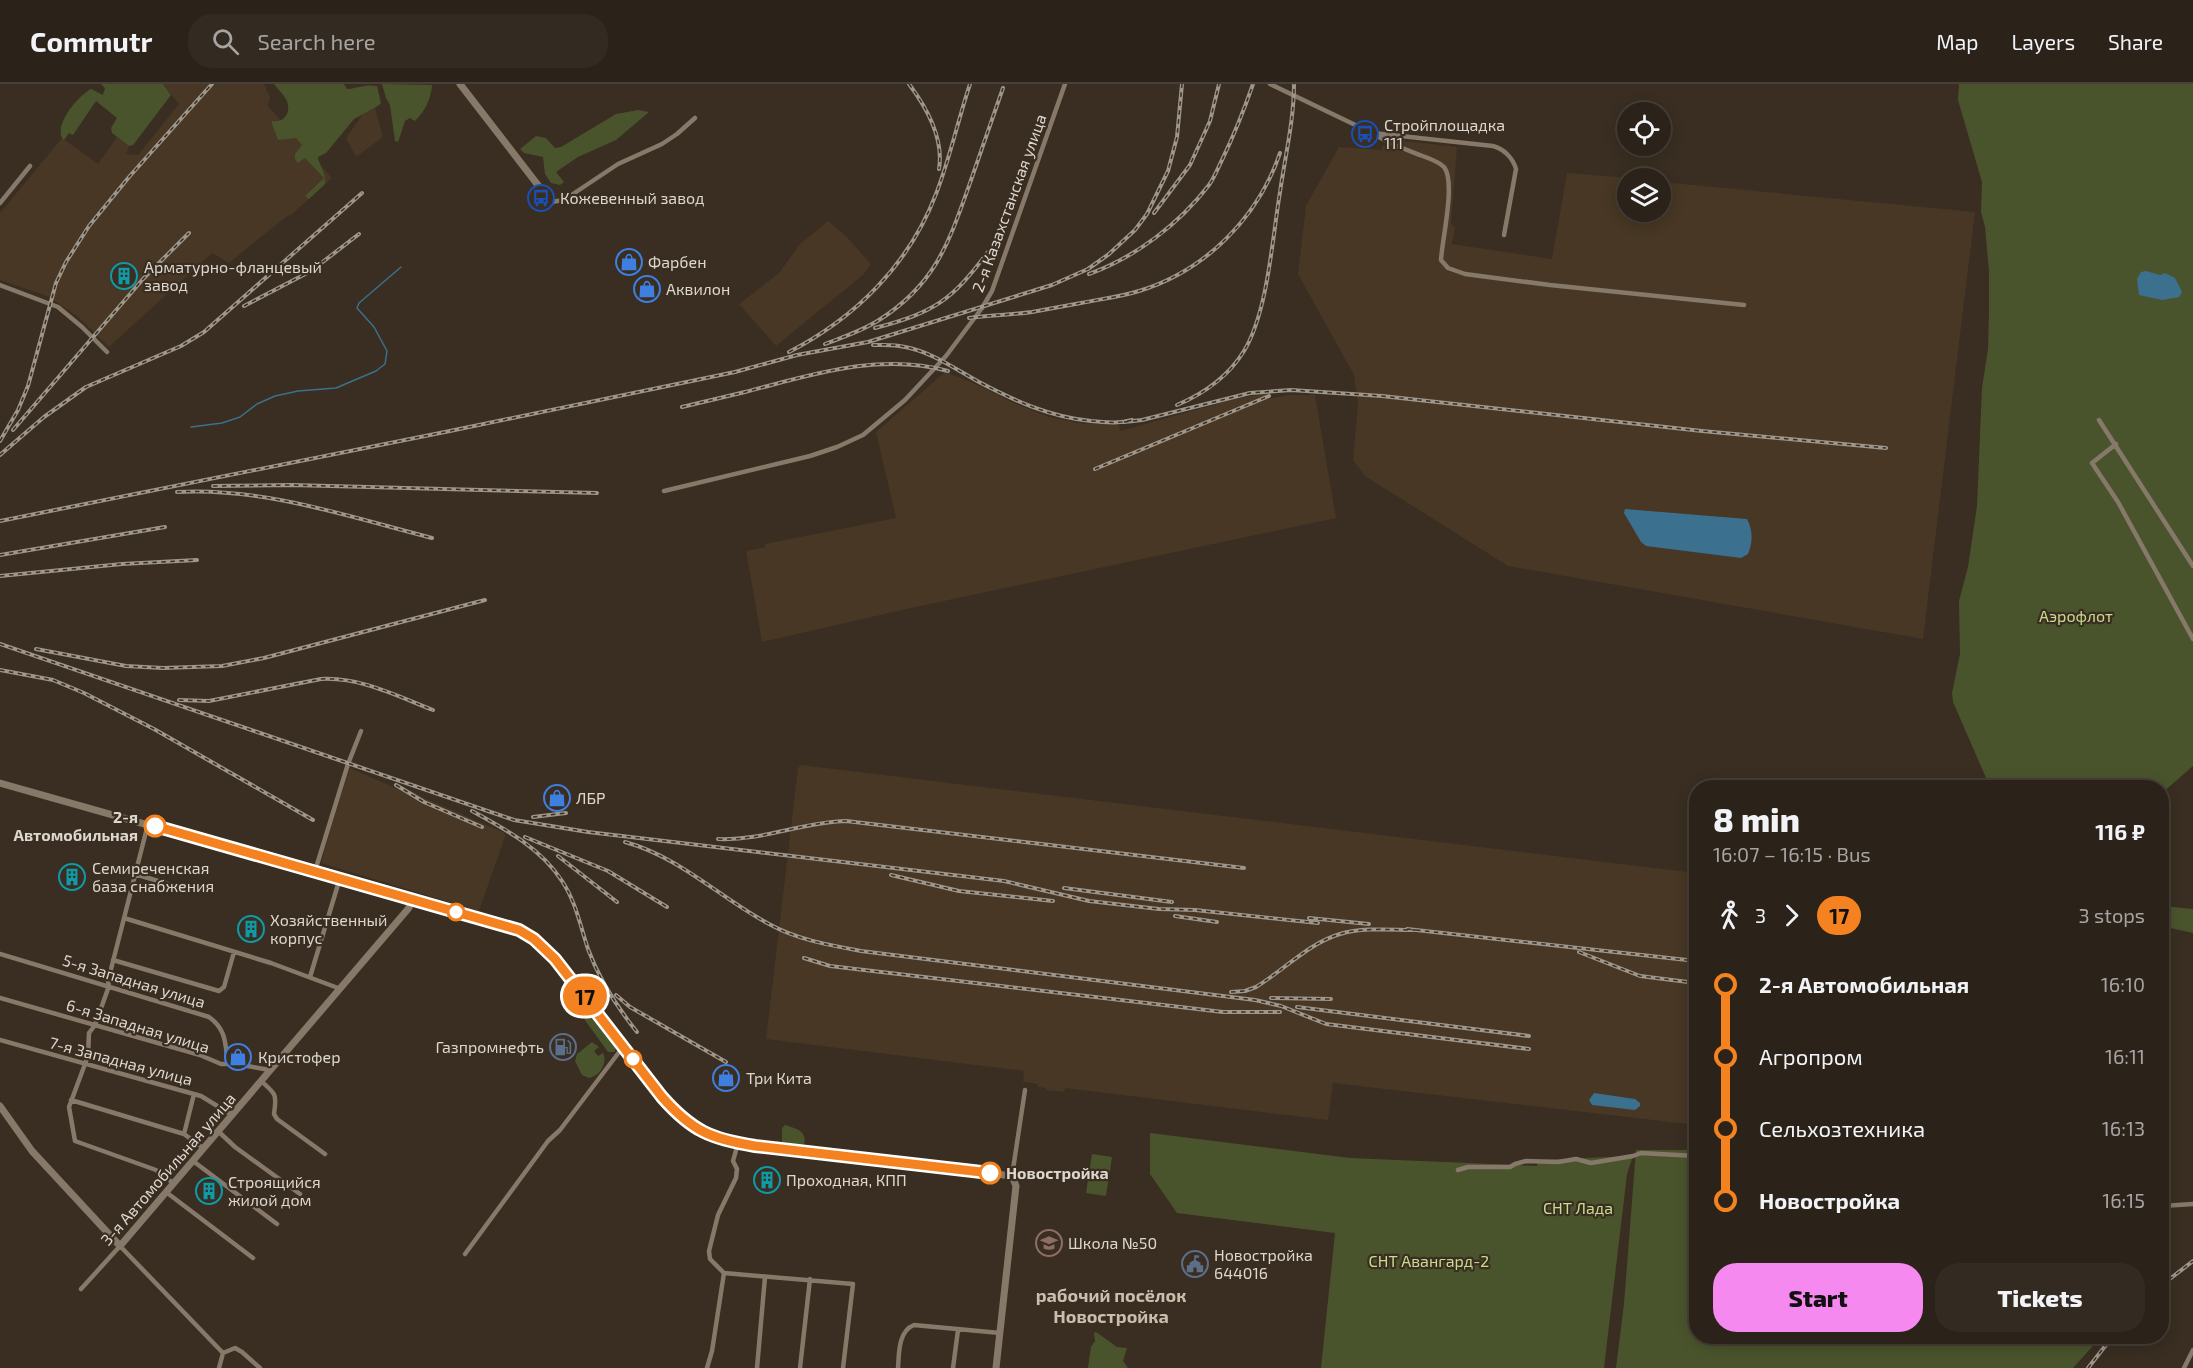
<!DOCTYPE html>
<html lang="en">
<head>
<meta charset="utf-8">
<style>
	body { margin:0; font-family:"Exo 2",sans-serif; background:#332a22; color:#f1f3f6; height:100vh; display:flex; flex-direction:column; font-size:22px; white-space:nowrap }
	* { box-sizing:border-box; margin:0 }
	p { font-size:20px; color:#a6a4a2 }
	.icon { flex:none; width:33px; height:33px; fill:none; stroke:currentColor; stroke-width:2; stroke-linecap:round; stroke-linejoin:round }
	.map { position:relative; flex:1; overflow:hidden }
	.side { position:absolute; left:1689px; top:696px; width:480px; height:564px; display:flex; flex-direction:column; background:#2b2219; border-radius:24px; box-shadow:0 3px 15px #0003,0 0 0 2px #473f38 }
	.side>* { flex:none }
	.badge { padding:0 12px; border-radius:20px; font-size:21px; line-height:39px }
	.tools { position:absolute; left:1617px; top:18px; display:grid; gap:12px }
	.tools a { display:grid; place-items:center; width:54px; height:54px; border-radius:50%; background:#2b2219; box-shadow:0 3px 15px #0003,0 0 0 2px #473f38; font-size:30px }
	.map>.badge { position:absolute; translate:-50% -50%; box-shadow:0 0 0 3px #fff }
	.legs { display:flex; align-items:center; gap:9px; height:66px; padding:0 24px; font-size:20px }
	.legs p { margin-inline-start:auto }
	.summary { display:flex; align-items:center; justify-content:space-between; height:102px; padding:0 24px }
	h1 { font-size:33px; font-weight:800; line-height:45px }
	.action { display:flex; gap:12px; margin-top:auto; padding:12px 24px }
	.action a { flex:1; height:69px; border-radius:24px; background:#f589ef; color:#111; font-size:24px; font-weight:800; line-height:69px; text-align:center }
	.action a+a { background:#332a22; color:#f1f3f6 }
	ul { padding:0 24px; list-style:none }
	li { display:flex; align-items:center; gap:21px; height:72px; font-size:22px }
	li i { display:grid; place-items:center; width:9px; height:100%; margin:0 8px; background:currentColor }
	li i::after { content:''; width:15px; height:15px; margin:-8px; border:4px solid; border-radius:50%; background:#2b2219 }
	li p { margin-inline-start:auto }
	li:first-child i { background:linear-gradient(#0000 50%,currentColor 0) }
	li:last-child i { background:linear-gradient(currentColor 50%,#0000 0) }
	header { display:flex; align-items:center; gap:36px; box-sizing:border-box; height:84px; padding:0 30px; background:#2b2219; border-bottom:2px solid #473f38 }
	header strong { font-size:28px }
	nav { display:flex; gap:33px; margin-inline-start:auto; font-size:21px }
	.search { width:420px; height:54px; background:#332a22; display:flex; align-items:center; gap:15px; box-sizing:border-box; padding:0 21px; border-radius:24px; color:#a6a4a2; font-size:22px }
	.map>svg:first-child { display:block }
	.built { fill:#473724 }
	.green { fill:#4a542c }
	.water { fill:#3b708e }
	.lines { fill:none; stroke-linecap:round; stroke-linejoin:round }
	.stream { stroke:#3b708e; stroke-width:1.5 }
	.street { stroke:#867969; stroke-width:4.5 }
	.secondary { stroke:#867969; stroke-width:7 }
	.rail-casing { stroke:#9e968b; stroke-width:4 }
	.rail { stroke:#392e21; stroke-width:1.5; stroke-dasharray:4.5; stroke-linecap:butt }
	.line-1-casing { stroke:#fff; stroke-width:14 }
	.line-1 { stroke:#f58220; stroke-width:9 }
	.stop-1-dot { fill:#fff; stroke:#f58220; stroke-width:3 }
	.labels { text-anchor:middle; stroke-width:4.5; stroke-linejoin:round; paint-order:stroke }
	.poi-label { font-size:16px; fill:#ded7ce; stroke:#392e21; text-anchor:start }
	.street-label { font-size:16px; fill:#ded7ce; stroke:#392e21 }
	.park-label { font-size:16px; fill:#c8dc8d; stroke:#392e21 }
	.stop-label { font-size:16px; font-weight:bold; fill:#ded7ce; stroke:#392e21; text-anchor:end }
	.neighbourhood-label { font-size:18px; font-weight:bold; fill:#ccbeae; stroke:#392e21 }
</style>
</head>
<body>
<header>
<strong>Commutr</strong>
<div class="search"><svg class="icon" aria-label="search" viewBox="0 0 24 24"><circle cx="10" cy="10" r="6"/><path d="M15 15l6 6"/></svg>Search here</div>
<nav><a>Map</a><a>Layers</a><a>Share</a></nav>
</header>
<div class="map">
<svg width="2193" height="1284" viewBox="0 0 2193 1284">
	<rect width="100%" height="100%" fill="#392e21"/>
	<path class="built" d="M 163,0 L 264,0 L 270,13 L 268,22 L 332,94 L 291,131 L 287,132 L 229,179 L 212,169 L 109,263 L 77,232 L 47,212 L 0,196 L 0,129 L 62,54 L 98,80 L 117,53 L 129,62 L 126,70 L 138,71 L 179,20 Z
		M 375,24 L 383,53 L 356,73 L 346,54 L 363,30 Z
		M 1387,55 L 1457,63 L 1451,140 L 1455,143 L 1452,160 L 1552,175 L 1567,89 L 1629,94 L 1628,94 L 1628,128 L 1660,128 L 1661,98 L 1975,128 L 1923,555 L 1508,482 L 1365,392 L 1353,376 L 1358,320 L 1354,291 L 1298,190 L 1306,122 L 1339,63 L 1382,66 L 1382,62 L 1387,62 Z
		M 828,137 L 846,152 L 871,180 L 864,190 L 776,262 L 739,220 L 779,189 L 800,160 Z
		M 945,288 L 971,298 L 1016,320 L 1049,333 L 1079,339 L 1119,341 L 1120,347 L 1231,316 L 1267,309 L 1268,315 L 1288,311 L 1315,311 L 1336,434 L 911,524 L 762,558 L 746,467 L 765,463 L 765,460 L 896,434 L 876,348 Z
		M 801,681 L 1696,789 L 1696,1041 L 1333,999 L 1328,1036 L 1065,1004 L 1064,1008 L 1046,1006 L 1046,1004 L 1038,1003 L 1038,1000 L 1023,998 L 1024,987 L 766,955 L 798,684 Z
		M 350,684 L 407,709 L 411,706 L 424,714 L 505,749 L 505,753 L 479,827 L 321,779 L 331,743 Z"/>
	<path class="green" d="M 101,0 L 163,0 L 171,11 L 133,61 L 129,62 L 112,49 L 111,44 L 117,34 L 96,17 L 73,51 L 69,49 L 64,56 L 62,54 C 55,39 78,12 91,5 L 103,11 L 105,4 Z
		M 274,0 L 344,0 L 347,5 C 358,4 366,0 377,2 L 381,19 L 378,22 L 354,35 L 326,69 L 318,73 C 318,79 326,88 325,100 L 309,115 L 305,112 L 324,94 L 305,74 L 298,79 L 295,75 L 295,70 L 302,61 L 296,54 L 278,56 L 272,40 L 272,37 C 285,39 291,28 287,17 C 284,11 278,5 274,0 Z
		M 382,0 L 432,1 C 431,15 425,27 415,37 L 410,34 L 405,37 L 398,58 L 395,57 L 390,21 L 386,14 Z
		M 1959,0 L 2193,0 L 2193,682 L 2162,709 L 2162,704 L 1990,703 L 1953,618 L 1952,609 L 1960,570 L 1959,517 L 1968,483 L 1977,422 L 1982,304 L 1988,265 L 1989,227 L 1989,187 L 1985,143 L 1981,128 L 1982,98 L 1958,16 Z
		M 638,26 L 649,28 L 616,56 L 578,73 L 556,88 L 564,98 L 560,101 L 551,99 L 545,90 L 543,73 L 524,69 L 520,65 L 536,52 L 546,54 L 555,64 L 561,63 L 616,30 Z
		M 2162,822 L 2193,825 L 2193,849 L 2162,842 Z
		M 586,925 L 592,926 L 616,958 L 615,968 L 608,968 L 582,932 Z
		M 592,958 L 599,963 L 594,967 L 598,972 L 603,969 C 608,979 600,992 589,994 L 582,991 L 575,977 L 577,970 Z
		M 785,1041 C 799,1045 810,1049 802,1065 L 782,1062 L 782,1044 Z
		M 1150,1049 L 1350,1074 L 1537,1082 L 1538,1076 L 1633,1072 L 1627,1090 L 1604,1284 L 1321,1284 L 1335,1149 L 1177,1129 L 1150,1090 Z
		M 1636,1066 L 1696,1066 L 1696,1252 L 2101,1253 L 2073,1284 L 1616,1284 L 1624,1220 Z
		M 1092,1070 L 1112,1073 L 1106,1112 L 1086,1109 Z
		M 1096,1248 L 1117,1263 L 1127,1264 L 1123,1277 L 1128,1284 L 1088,1284 L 1091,1263 L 1095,1257 L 1094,1249 Z"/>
	<path class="water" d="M 2146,187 L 2160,191 L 2165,189 L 2175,194 L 2182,208 L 2179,213 L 2162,216 L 2139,211 L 2137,195 L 2141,188 Z
		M 1625,425 L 1747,435 C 1753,446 1753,458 1748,470 L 1741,474 L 1646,462 L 1641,458 L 1624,429 Z
		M 1594,1009 L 1635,1015 L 1640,1019 L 1640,1022 L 1635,1026 L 1592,1021 L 1589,1016 Z"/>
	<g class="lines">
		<path class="stream" d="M 191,343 L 222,339 L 240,333 L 257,320 L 275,312 L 298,307 L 336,304 L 376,287 L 385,280 L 387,267 L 374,243 L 357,224 L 359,219 L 401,183"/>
		<path class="street" d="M 1270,0 L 1372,49 C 1390,61 1408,66 1428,74 C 1433,76 1440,79 1444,83 C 1456,98 1442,156 1441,176 L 1448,184 L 1465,190 L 1550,201 L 1744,221
			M 1373,49 L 1493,62 C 1504,65 1513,74 1516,85 L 1504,151
			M 551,118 L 564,116 L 618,80 L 662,60 L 677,50 L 695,34
			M 0,119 L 30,82
			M 0,201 L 58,223 L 82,243 L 107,268
			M 2099,336 L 2193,482
			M 2116,360 L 2092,379 L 2118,418 L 2193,555
			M 664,407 L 810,372 L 837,363 L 863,351 L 905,316 L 946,272 L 982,224 L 992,207 L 1065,0
			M 148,740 L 108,897 L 109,902 L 95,941 L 89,949 L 88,972 L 69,1023 L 75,1057 L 156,1086 L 173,1099
			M 315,787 L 348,680 L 361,647
			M 135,790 L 184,805
			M 124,834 L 271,879 L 338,904
			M 0,870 L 209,933 C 227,946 225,960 228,980
			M 113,876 L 219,907 L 224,903 L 234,868
			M 310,893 L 340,794
			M 0,914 L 200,971 L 221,980 L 236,980 L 270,986
			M 0,956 L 201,1012 L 232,1031
			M 261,997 C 276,1010 277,1010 274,1030 L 277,1035 L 325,1070
			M 71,1016 L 184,1050 L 203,1064
			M 218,1047 L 235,1063 L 300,1110
			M 184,1050 L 194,1010
			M 193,1077 L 277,1140
			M 1458,1086 L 1468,1083 L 1510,1083 L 1515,1080 L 1526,1077 L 1558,1078 L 1576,1075 L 1591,1079 L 1633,1072 L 1641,1069 L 1696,1072
			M 1012,1092 L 1025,1006
			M 166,1108 L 253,1174
			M 2162,1122 L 2193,1120
			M 465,1170 L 548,1057 L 560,1046 L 623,963
			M 724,1189 L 853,1200 L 843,1284
			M 724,1189 L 710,1175 L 709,1167 L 718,1131 L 736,1094 L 737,1085 L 733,1077 L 738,1059
			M 81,1205 L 120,1162 L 223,1269 L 235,1264 L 242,1268 L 260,1284
			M 219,1284 L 223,1269
			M 707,1284 L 712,1267 L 724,1189
			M 757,1284 L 765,1193
			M 800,1284 L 810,1195
			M 898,1284 C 899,1270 898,1247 914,1241 L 1000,1249
			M 953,1284 L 958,1246
			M 2184,1284 L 2193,1266"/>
		<path class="secondary" d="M 460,0 L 551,118
			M 0,699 L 519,846 L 534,855 L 556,875 L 662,1013 C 693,1047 710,1055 755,1062 L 1012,1092 L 1016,1102 L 996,1284
			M 0,1022 L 32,1067 L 120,1162 L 408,825 L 413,816"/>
		<defs>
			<path id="rail" d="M 909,0 C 927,24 944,55 939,85
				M 1154,129 L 1190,81 L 1210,37 L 1219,0
				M 1089,190 C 1136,173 1179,140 1209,101 C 1214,94 1218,84 1222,76 C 1234,51 1244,26 1253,0
				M 244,222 L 311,187 L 359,150
				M 969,234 C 990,231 1011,231 1032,228 C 1048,225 1065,222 1081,219 C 1101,215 1120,213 1139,207 C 1205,187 1258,134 1280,69
				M 875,244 C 935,228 951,217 988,168
				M 825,260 C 843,253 862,247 879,236 C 936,200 949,158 970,99 C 981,67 992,35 1003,4
				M 873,261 C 883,261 894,260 905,263 C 932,268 955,285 979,298 C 1015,317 1050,333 1091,337 C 1105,338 1118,340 1132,336
				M 789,268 C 855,234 909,181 936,110 C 950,74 958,36 970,0
				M 1177,321 C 1205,309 1228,293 1244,267 C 1268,227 1272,156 1280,108 C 1285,73 1294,36 1294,0
				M 682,323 C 703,318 724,313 745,308 C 811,291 880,268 948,287
				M 1124,338 L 1142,336 L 1250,309 L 1291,306 L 1382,312 L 1702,347 L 1886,364
				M 13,346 L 143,195 L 189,149
				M 0,357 L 18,326 L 28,302 L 56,199 L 66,178 L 89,142 L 129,93 L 212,0
				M 0,371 L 44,333 L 86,303 L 181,262 L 204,248 L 362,109
				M 1095,385 L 1269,312
				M 213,402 L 292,401 L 597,409
				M 177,408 C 263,403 350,433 432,454
				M 0,437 L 445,348 L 735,288 L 797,271 L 868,258 L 1052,201 L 1088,185 L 1109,170 L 1135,146 L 1147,130 L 1168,87 L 1177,53 L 1182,0
				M 0,471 L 165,443
				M 0,492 L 122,480 L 197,476
				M 0,560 L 514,736 L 588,748 L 1004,797 L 1089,817 L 1159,825 L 1195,826 L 1318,839
				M 36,565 L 126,582 L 163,584 L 222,582 L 264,574 L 485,516
				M 0,586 L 53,596 L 84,609 L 154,645 L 313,736
				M 179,616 L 209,617 L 321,595 C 361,593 397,612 433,626
				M 396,701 L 424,718 L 482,743
				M 472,727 C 505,745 541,764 562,797 C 576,818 580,841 588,865 C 599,895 617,923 637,948
				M 533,733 L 566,729
				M 525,753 L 608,787 L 667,823
				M 718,755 C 763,757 802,738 846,737 L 1244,784
				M 625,758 C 680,773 720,814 769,840 C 798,856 829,861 861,867 L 1255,916 L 1281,922 L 1326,940 L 1529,965
				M 558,772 L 617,818
				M 891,791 L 959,807 L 1053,817
				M 1064,804 L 1172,818
				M 1175,832 L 1217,838
				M 1309,834 L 1369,840
				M 1407,845 L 1696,877
				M 1579,868 L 1640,892 L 1696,899
				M 804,874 L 830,882 L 1223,928 L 1280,928
				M 1231,908 L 1245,907 L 1256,903 C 1284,886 1309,859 1340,850 C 1364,843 1391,846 1416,846
				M 616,911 L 630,923 L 726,978
				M 1271,914 L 1331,915
				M 1297,923 L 1529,952
				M 2162,1201 L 2193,1177
				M 2088,1284 L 2113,1252"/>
		</defs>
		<use href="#rail" class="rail-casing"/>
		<use href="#rail" class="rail"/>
	</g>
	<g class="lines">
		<defs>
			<path id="line-1" d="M 155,742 L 519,846 L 534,855 L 555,875 L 662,1013 C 692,1047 711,1055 755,1062 L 990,1089"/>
		</defs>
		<use href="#line-1" class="line-1-casing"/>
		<use href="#line-1" class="line-1"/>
	</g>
	<defs>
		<symbol id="bus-ring" viewBox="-11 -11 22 22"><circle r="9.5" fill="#392e21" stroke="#1a4fb4" stroke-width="1.5"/><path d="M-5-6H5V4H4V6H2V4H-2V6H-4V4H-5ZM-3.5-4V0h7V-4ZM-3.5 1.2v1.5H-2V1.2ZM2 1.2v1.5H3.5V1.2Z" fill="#1a4fb4"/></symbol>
		<symbol id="shop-ring" viewBox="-11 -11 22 22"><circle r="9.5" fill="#392e21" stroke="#3f7fe0" stroke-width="1.5"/><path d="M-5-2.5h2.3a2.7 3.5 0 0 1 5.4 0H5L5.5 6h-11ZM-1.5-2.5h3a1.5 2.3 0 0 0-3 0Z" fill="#3f7fe0"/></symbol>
		<symbol id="building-ring" viewBox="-11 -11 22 22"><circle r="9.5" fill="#392e21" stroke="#0f9aa8" stroke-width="1.5"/><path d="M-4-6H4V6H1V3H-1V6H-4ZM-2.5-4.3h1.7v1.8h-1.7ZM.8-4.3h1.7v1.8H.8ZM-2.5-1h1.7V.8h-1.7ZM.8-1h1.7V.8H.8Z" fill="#0f9aa8"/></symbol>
		<symbol id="fuel-ring" viewBox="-11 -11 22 22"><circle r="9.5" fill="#392e21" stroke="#5c6f8a" stroke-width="1.5"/><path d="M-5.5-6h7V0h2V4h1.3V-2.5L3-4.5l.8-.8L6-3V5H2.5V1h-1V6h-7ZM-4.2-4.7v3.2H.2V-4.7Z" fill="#5c6f8a"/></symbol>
		<symbol id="school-ring" viewBox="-11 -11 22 22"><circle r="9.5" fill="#392e21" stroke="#8d6e63" stroke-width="1.5"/><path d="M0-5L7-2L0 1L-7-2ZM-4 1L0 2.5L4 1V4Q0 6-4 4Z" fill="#8d6e63"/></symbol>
		<symbol id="civic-ring" viewBox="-11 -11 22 22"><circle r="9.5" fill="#392e21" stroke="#5c6f8a" stroke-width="1.5"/><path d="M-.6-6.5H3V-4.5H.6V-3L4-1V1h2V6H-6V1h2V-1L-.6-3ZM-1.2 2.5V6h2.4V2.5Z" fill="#5c6f8a"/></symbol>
	</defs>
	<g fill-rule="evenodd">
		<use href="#bus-ring" x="1350" y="35" width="30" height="30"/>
		<use href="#bus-ring" x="526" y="99" width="30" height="30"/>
		<use href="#shop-ring" x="614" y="163" width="30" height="30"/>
		<use href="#building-ring" x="109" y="177" width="30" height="30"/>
		<use href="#shop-ring" x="632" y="190" width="30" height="30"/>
		<use href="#shop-ring" x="542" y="699" width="30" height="30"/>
		<use href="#building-ring" x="57" y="778" width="30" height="30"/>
		<use href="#building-ring" x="236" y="830" width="30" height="30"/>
		<use href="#fuel-ring" x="548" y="948" width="30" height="30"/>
		<use href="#shop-ring" x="223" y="958" width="30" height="30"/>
		<use href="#shop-ring" x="711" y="979" width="30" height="30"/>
		<use href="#building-ring" x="752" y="1081" width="30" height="30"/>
		<use href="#building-ring" x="194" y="1092" width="30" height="30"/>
		<use href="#school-ring" x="1034" y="1144" width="30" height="30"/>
		<use href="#civic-ring" x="1180" y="1165" width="30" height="30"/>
	</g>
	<g class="stop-1-dot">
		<circle cx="155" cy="742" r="10"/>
		<circle cx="456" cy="828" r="8"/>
		<circle cx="633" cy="975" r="8"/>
		<circle cx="990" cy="1089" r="10"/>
	</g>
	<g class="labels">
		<g class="poi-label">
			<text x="1384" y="47">Стройплощадка<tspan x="1384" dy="18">111</tspan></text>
			<text x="560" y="120">Кожевенный завод</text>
			<text x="648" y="184">Фарбен</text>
			<text x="144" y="189">Арматурно-фланцевый<tspan x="144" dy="18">завод</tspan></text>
			<text x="666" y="211">Аквилон</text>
			<text x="576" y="720">ЛБР</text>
			<text x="92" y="790">Семиреченская<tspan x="92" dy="18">база снабжения</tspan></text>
			<text x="270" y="842">Хозяйственный<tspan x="270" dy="18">корпус</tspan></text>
			<text x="544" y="969" text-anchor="end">Газпромнефть</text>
			<text x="258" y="979">Кристофер</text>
			<text x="746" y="1000">Три Кита</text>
			<text x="786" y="1102">Проходная, КПП</text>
			<text x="228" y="1104">Строящийся<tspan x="228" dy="18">жилой дом</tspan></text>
			<text x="1068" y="1165">Школа №50</text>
			<text x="1214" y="1177">Новостройка<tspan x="1214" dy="18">644016</tspan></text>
		</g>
		<g class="street-label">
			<text transform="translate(1009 119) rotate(-70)" y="6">2-я Казахстанская улица</text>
			<text transform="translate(134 897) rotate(17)" y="6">5-я Западная улица</text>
			<text transform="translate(138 942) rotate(17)" y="6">6-я Западная улица</text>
			<text transform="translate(121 977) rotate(15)" y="6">7-я Западная улица</text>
			<text transform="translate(168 1085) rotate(-49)" y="6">3-я Автомобильная улица</text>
		</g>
		<g class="park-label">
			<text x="2076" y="538">Аэрофлот</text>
			<text x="1578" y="1130">СНТ Лада</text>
			<text x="1429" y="1183">СНТ Авангард-2</text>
		</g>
		<g class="stop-label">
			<text x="138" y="739">2-я<tspan x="138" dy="18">Автомобильная</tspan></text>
			<text x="1006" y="1095" text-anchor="start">Новостройка</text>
		</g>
		<g class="neighbourhood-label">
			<text x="1111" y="1218">рабочий посёлок<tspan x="1111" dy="21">Новостройка</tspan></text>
		</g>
	</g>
</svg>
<div class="tools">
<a><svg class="icon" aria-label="locate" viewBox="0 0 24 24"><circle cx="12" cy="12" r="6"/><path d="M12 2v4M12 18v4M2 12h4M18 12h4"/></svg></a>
<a><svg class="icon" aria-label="layers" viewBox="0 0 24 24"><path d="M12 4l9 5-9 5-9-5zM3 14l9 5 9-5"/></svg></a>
</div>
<b class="badge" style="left:585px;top:912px;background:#f58220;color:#111">17</b>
<section class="side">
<div class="summary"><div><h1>8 min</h1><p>16:07 – 16:15 · Bus</p></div><b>116 ₽</b></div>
<div class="legs"><svg class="icon" aria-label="walk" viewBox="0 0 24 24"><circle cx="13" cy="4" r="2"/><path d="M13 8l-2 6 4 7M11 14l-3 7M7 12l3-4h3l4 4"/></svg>3<svg class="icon" aria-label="forward" viewBox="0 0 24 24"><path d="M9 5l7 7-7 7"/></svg><b class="badge" style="background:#f58220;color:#111">17</b><p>3 stops</p></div>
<ul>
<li><i style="color:#f58220"></i><b>2-я Автомобильная</b><p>16:10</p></li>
<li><i style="color:#f58220"></i><span>Агропром</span><p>16:11</p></li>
<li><i style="color:#f58220"></i><span>Сельхозтехника</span><p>16:13</p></li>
<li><i style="color:#f58220"></i><b>Новостройка</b><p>16:15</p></li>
</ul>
<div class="action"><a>Start</a><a>Tickets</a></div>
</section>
</div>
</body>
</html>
